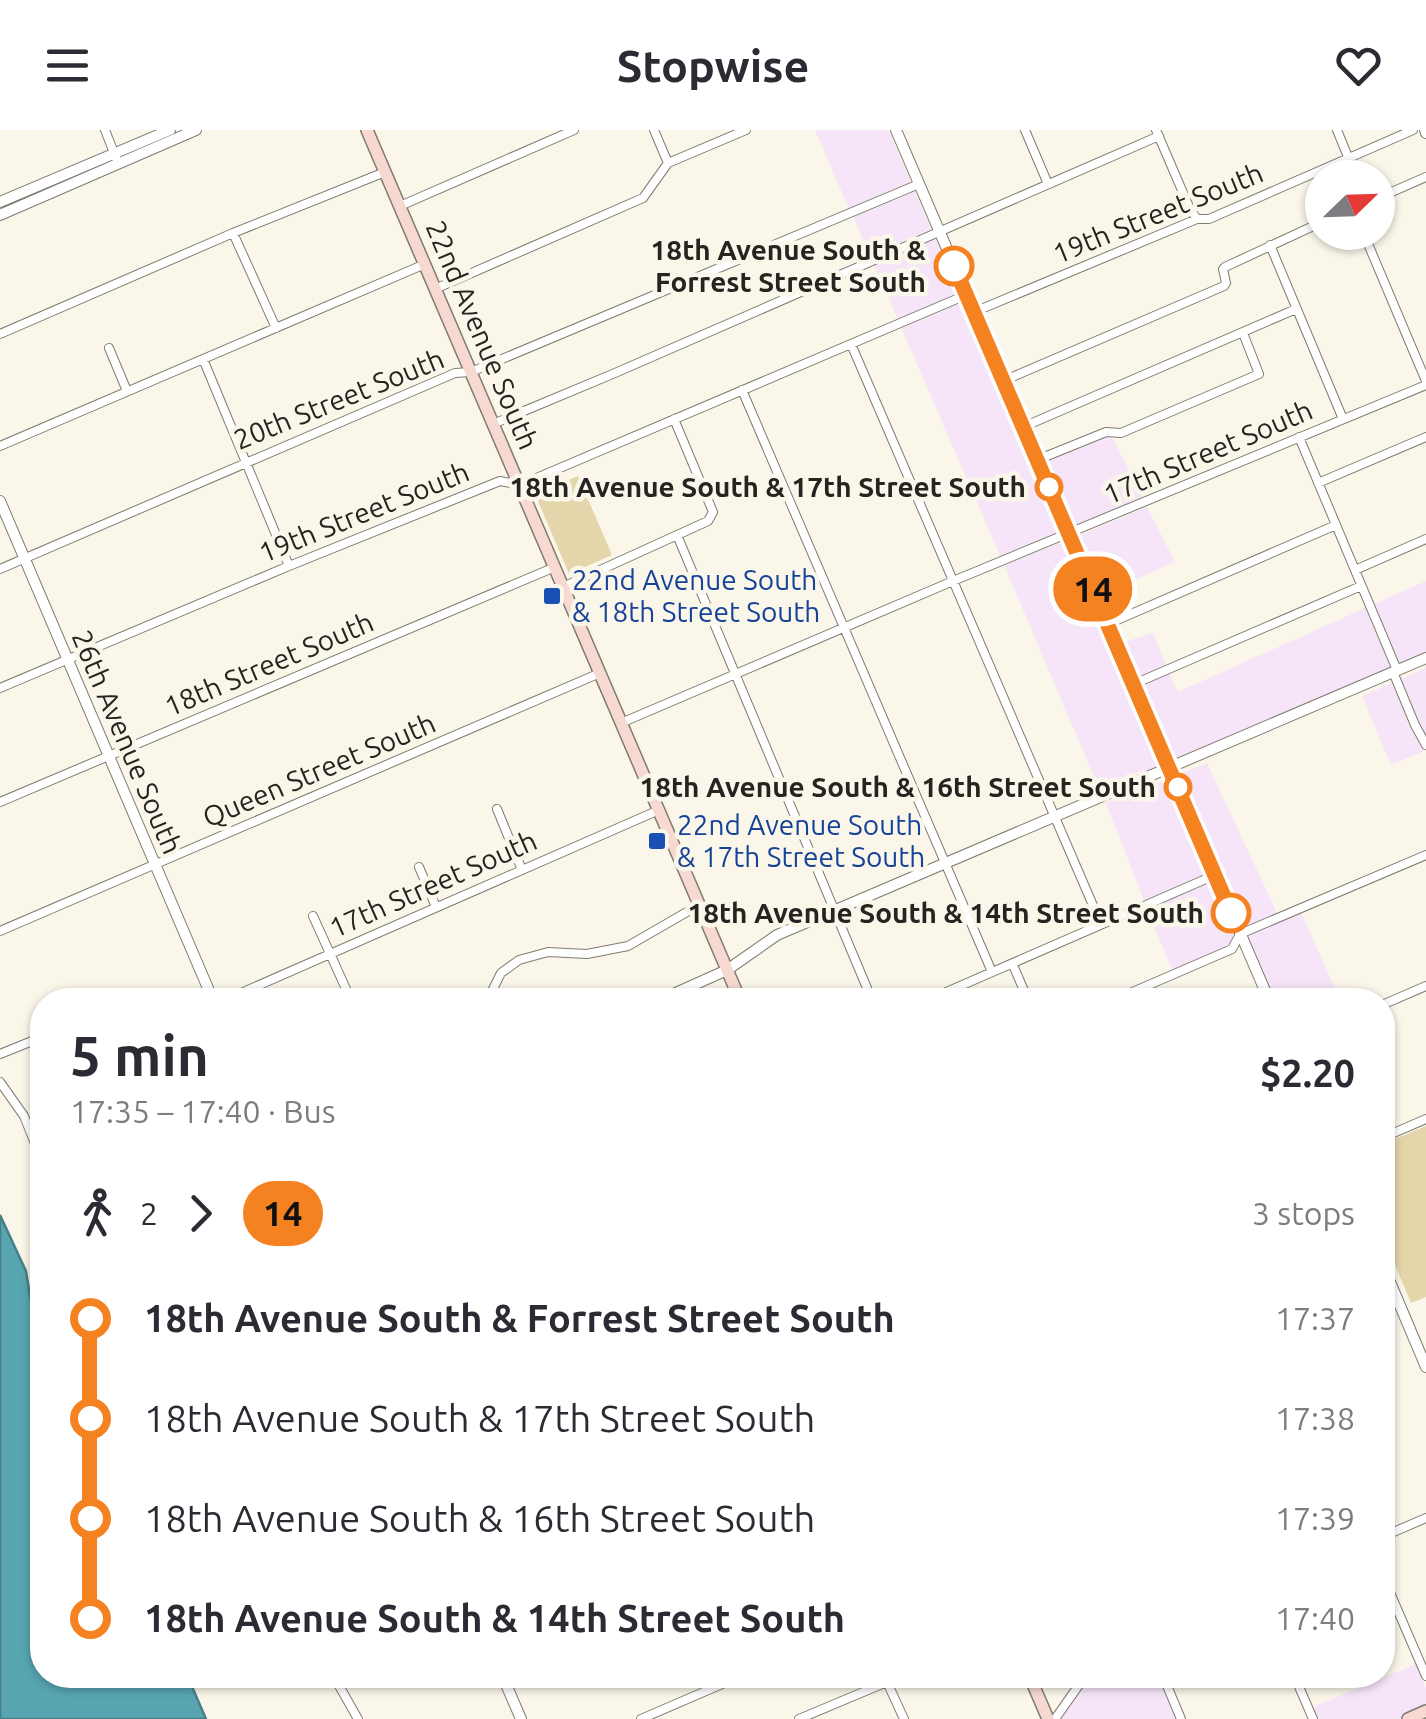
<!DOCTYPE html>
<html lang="en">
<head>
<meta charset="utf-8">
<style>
	body { margin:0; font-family:Ubuntu,sans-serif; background:#f2f2f3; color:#2b2b33; height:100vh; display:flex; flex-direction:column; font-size:38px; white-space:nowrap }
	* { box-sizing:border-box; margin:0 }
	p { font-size:32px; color:#7c7c81 }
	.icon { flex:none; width:55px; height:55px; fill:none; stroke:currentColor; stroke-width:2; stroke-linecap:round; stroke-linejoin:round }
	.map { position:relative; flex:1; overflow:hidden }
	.panel { position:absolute; left:30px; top:858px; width:1365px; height:700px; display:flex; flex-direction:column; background:#fff; border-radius:40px; box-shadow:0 2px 8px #0004 }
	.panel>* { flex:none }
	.badge { padding:0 20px; border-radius:32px; font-size:35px; line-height:65px }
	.needle { width:65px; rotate:67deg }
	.fabs { position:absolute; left:1305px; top:30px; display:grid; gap:20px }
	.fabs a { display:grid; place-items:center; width:90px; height:90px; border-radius:50%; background:#fff; box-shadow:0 2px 8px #0004; font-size:50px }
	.map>.badge { position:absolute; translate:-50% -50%; box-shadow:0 0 0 5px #fff }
	.legs { display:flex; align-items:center; gap:15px; height:110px; padding:0 40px; font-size:32px }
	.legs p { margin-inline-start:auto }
	.headline { display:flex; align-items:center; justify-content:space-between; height:170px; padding:0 40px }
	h1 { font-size:55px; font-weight:600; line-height:75px }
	ul { padding:0 40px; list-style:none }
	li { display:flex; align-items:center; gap:35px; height:100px; font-size:38px }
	li i { display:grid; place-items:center; width:15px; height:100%; margin:0 12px; background:currentColor }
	li i::after { content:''; width:25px; height:25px; margin:-12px; border:8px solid; border-radius:50%; background:#fff }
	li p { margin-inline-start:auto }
	li:first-child i { background:linear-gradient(#0000 50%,currentColor 0) }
	li:last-child i { background:linear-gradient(currentColor 50%,#0000 0) }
	header { display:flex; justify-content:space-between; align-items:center; height:130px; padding:0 40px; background:#fff; font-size:45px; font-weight:600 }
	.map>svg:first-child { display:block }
	.commercial { fill:#f6e5f8 }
	.green { fill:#e4d6aa }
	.water { fill:#56a5b1; stroke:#487e86; stroke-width:2.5 }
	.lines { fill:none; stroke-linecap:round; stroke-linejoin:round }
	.minor-casing { stroke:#7f7b70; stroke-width:10 }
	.tertiary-casing { stroke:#7f7b70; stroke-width:12 }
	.secondary-casing { stroke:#7f7b70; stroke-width:14 }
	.minor { stroke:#fff; stroke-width:8 }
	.tertiary { stroke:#fff; stroke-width:10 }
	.secondary { stroke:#f8d9d2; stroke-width:11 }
	.line-1-casing { stroke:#fff; stroke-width:22 }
	.line-1 { stroke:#f58220; stroke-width:15 }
	.stop-1-dot { fill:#fff; stroke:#f58220; stroke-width:5 }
	.transit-dot { fill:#1a4fb4; stroke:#faf6e9; stroke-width:4 }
	.labels { text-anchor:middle; stroke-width:9; stroke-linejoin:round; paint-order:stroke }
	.street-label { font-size:28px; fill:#262420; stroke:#faf6e9 }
	.stop-label { font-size:28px; font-weight:bold; fill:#262420; stroke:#faf6e9; text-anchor:end }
	.transit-label { font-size:28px; fill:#164399; stroke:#faf6e9; text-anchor:start }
</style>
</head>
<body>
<header><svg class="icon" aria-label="menu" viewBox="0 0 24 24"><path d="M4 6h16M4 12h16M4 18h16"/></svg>Stopwise<svg class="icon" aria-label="heart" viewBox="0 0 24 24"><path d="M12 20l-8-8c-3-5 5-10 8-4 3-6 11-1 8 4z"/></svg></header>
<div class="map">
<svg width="1426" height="1589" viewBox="0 0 1426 1589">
	<rect width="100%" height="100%" fill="#faf6e9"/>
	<path class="commercial" d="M 815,0 L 889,0 L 911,53 L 849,79 Z
		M 914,60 L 931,99 L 870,126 L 853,86 Z
		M 934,107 L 959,163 L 898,189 L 873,134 Z
		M 962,171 L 1063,403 L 1001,428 L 901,197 Z
		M 1106,307 L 1112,307 L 1143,369 L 1072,399 L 1043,332 Z
		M 1147,377 L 1175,432 L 1100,465 L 1075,407 Z
		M 1066,410 L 1166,641 L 1102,665 L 1004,435 Z
		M 1426,451 L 1426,529 L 1401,540 L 1374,474 Z
		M 1365,478 L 1393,544 L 1175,638 L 1140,556 L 1169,543 L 1178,562 Z
		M 1153,503 L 1166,535 L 1136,548 L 1121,513 Z
		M 1426,538 L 1426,607 L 1401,549 Z
		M 1392,553 L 1410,597 L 1420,615 L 1426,620 L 1391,635 L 1362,566 Z
		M 1207,633 L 1277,783 L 1243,799 L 1178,645 Z
		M 1169,649 L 1209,743 L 1144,771 L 1106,673 Z
		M 1212,750 L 1235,804 L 1229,815 L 1172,840 L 1147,779 Z
		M 1301,782 L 1340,870 L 1274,870 L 1246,806 Z
		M 1416,1534 L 1426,1558 L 1426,1577 L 1398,1589 L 1318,1589 L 1313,1577 Z
		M 1091,1545 L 1158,1545 L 1176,1589 L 1060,1589 Z"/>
	<path class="green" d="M 578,346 L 612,425 L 569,444 L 535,364 Z
		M 1426,996 L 1426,1167 L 1411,1173 L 1383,1106 L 1383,1014 Z"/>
	<path class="water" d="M 0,1085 L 26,1141 L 31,1172 L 42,1199 L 42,1545 L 187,1545 L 206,1589 L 0,1589 Z"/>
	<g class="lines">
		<defs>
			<path id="minor" d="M 105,0 L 118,33
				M 654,0 L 668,33
				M 1025,0 L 1048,54
				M 1156,0 L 1190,79 L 1197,89
				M 1337,0 L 1348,27
				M 1378,68 L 1426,47
				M 400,76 L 574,0
				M 1363,102 L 1426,251
				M 233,103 L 276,198
				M 1270,115 L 1343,289
				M 435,159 L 643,68 L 668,33 L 746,0
				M 974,182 L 1197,89 L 1209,89 L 1413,0
				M 0,204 L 233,103 L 385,42
				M 851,214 L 1101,794
				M 109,218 L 127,261
				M 203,229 L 289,436
				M 1003,251 L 1224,156 L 1226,153 L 1223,139 L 1225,137 L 1322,92
				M 742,260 L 992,842
				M 493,294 L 615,243 L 1159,6
				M 1023,297 L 1296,179
				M 1299,307 L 1397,540
				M 0,316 L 425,134
				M 1037,330 L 1106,302 L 1121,303 L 1259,244 L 1243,203
				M 1318,353 L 1426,307
				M 677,405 L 872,870
				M 0,439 L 455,243 L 471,242 L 919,54
				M 1355,440 L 1426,409
				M 563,457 L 708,391 L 713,382 L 674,289
				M 1108,494 L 1336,395
				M 1393,542 L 1415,595 L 1426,615
				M 1134,554 L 1361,456
				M 0,558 L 289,436 L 500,351 L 520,355 L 966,165
				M 621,593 L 953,451 L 1426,255
				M 0,672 L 555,437
				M 497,679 L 522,740
				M 419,737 L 436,777
				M 313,786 L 351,870
				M 0,801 L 600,543
				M 1013,835 L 1028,870
				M 225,870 L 659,680
				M 491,870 L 490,865 L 501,843 L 519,830 L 548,822 L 587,824 L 628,816 L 699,775
				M 928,870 L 1215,745
				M 1114,870 L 1232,819 L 1240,804 L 1426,725
				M 1382,875 L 1426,856
				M 0,924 L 42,907
				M 0,952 L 24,986 L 42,1031
				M 1382,1008 L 1426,989
				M 1382,1179 L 1399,1172
				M 1382,1407 L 1426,1388
				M 1382,1444 L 1426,1546
				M 333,1545 L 358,1589
				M 1294,1545 L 1313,1589
				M 1163,1546 L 1181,1589
				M 641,1589 L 743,1545
				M 799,1589 L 887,1552 L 904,1589
				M 1055,1589 L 1086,1545"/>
			<path id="tertiary" d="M 896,0 L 1269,870
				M 1425,0 L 1426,3
				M 0,72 L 170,0
				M 0,85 L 196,0
				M 0,371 L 213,870
				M 660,870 L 727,840 L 777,805 L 1426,528
				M 1382,1133 L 1426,1237
				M 502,1545 L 521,1589"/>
			<path id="secondary" d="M 367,0 L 740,870
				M 1029,1545 L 1048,1589
				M 1408,1589 L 1426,1581"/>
		</defs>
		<use href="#minor" class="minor-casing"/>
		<use href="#tertiary" class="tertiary-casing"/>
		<use href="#secondary" class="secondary-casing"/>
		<use href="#minor" class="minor"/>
		<use href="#tertiary" class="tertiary"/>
		<use href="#secondary" class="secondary"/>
	</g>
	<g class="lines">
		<defs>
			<path id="line-1" d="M 954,136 L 1231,783"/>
		</defs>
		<use href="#line-1" class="line-1-casing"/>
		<use href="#line-1" class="line-1"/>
	</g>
	<g class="stop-1-dot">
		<circle cx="954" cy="136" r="18"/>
		<circle cx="1049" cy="357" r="12"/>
		<circle cx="1178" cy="657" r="12"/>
		<circle cx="1231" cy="783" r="18"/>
	</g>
	<g class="transit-dot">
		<rect x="542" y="456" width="20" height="20" rx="5"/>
		<rect x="647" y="701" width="20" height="20" rx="5"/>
	</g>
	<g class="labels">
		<g class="street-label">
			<text transform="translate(1158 83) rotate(-22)" y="10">19th Street South</text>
			<text transform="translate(482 205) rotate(67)" y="10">22nd Avenue South</text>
			<text transform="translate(339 269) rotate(-22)" y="10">20th Street South</text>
			<text transform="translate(1208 322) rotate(-23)" y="10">17th Street South</text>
			<text transform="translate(364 382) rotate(-22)" y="10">19th Street South</text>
			<text transform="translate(269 534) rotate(-23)" y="10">18th Street South</text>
			<text transform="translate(127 612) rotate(67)" y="10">26th Avenue South</text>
			<text transform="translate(319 640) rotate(-23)" y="10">Queen Street South</text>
			<text transform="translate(433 754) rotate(-24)" y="10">17th Street South</text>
		</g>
		<g class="stop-label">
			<text x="926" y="130">18th Avenue South &amp;<tspan x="926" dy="32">Forrest Street South</tspan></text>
			<text x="1026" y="367">18th Avenue South &amp; 17th Street South</text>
			<text x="1156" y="667">18th Avenue South &amp; 16th Street South</text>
			<text x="1204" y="793">18th Avenue South &amp; 14th Street South</text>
		</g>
		<g class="transit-label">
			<text x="572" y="460">22nd Avenue South<tspan x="572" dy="32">&amp; 18th Street South</tspan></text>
			<text x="677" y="705">22nd Avenue South<tspan x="677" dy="32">&amp; 17th Street South</tspan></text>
		</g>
	</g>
</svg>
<div class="fabs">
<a><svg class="needle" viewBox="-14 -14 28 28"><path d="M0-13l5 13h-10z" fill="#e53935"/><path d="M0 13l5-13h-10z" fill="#7c7c81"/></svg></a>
</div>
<b class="badge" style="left:1093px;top:459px;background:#f58220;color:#111">14</b>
<section class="panel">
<div class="headline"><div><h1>5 min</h1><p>17:35 – 17:40 · Bus</p></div><b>$2.20</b></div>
<div class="legs"><svg class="icon" aria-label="walk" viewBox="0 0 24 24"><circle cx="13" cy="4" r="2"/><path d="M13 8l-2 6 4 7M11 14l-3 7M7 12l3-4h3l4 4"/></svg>2<svg class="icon" aria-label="forward" viewBox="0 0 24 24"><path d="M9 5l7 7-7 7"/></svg><b class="badge" style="background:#f58220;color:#111">14</b><p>3 stops</p></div>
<ul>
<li><i style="color:#f58220"></i><b>18th Avenue South &amp; Forrest Street South</b><p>17:37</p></li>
<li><i style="color:#f58220"></i><span>18th Avenue South &amp; 17th Street South</span><p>17:38</p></li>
<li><i style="color:#f58220"></i><span>18th Avenue South &amp; 16th Street South</span><p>17:39</p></li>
<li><i style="color:#f58220"></i><b>18th Avenue South &amp; 14th Street South</b><p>17:40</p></li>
</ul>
</section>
</div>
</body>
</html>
